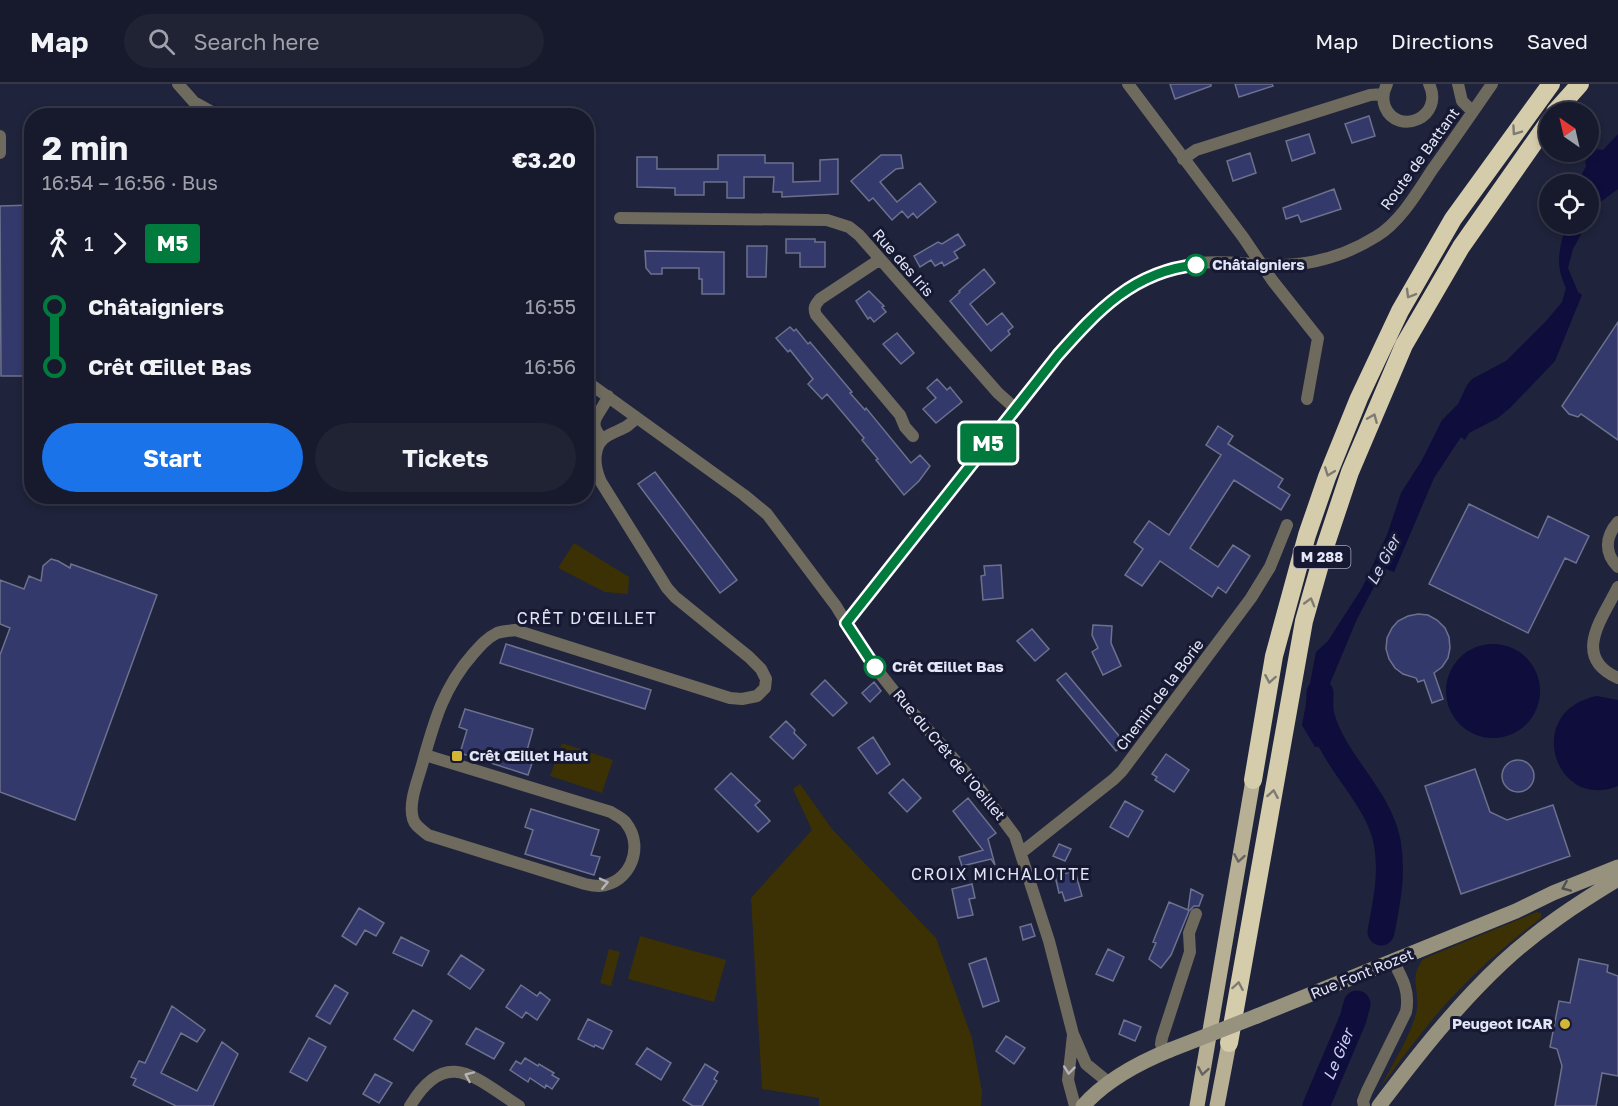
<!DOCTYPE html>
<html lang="en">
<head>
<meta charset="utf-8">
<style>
	body { margin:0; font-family:"Golos Text",sans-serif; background:#202334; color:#f1f3f6; height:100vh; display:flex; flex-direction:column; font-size:22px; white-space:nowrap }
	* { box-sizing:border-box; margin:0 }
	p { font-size:20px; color:#9ea1a9 }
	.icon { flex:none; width:33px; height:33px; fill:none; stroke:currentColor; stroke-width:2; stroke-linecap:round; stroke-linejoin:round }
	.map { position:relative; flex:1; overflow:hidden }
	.panel { position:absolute; left:24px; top:24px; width:570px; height:396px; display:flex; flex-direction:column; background:#171a2c; border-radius:24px; box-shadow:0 3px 9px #0003,0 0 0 2px #363848 }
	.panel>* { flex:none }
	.badge { padding:0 12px; border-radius:4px; font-size:21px; line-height:39px }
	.needle { width:39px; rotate:326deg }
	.fabs { position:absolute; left:1539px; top:18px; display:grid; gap:12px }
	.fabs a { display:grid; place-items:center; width:60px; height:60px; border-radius:50%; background:#171a2c; box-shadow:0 3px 9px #0003,0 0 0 2px #363848; font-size:30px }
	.map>.badge { position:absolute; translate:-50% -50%; box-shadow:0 0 0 3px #fff }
	.legs { display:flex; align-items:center; gap:9px; height:66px; padding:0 18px; font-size:20px }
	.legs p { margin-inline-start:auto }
	.head { display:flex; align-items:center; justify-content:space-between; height:102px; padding:0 18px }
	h1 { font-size:33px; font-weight:700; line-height:45px }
	.action { display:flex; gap:12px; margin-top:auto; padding:12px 18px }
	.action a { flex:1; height:69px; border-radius:36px; background:#1a73e8; color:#fff; font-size:24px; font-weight:700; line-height:69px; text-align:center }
	.action a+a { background:#202334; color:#f1f3f6 }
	ul { padding:0 18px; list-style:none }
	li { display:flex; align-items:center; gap:21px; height:60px; font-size:22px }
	li i { display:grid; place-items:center; width:9px; height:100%; margin:0 8px; background:currentColor }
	li i::after { content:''; width:15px; height:15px; margin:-8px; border:4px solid; border-radius:50%; background:#171a2c }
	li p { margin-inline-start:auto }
	li:first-child i { background:linear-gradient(#0000 50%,currentColor 0) }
	li:last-child i { background:linear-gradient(currentColor 50%,#0000 0) }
	header { display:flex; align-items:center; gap:36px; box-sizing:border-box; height:84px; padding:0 30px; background:#171a2c; border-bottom:2px solid #363848 }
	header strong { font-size:28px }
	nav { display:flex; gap:33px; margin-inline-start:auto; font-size:21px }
	.search { width:420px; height:54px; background:#202334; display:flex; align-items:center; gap:15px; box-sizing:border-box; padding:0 21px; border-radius:33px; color:#9ea1a9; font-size:22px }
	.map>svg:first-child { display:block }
	.green { fill:#3b3105 }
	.water { fill:#0f0d3c }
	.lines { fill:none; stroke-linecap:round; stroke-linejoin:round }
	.river { stroke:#0f0d3c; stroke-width:27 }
	.building { fill:#34396c; stroke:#6c718e; stroke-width:1.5 }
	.street { stroke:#6e6a5d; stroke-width:12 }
	.secondary { stroke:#97927d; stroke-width:15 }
	.primary { stroke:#b7b095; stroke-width:15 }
	.highway { stroke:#d4ccab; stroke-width:18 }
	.secondary-bridge { stroke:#97927d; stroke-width:15 }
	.oneway { stroke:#7e7b74 }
	.oneway2 { stroke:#666463 }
	.oneway3 { stroke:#b4b4b9 }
	.oneway4 { stroke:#504f53 }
	.line-1-casing { stroke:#fff; stroke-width:14 }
	.line-1 { stroke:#007b3d; stroke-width:9 }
	.stop-1-dot { fill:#fff; stroke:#007b3d; stroke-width:3 }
	.poi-dot { fill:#d3b635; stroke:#161931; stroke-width:2 }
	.labels { text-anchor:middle; stroke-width:6; stroke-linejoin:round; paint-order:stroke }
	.shield { fill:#161931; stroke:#a6a8bc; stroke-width:1.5 }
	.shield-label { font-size:14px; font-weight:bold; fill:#e3e6f7 }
	.street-label { font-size:15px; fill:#e3e6f7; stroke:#161931 }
	.stop-label { font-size:15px; font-weight:bold; fill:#e3e6f7; stroke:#161931; text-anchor:start }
	.poi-label { font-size:15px; font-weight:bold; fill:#e3e6f7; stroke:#161931; text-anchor:start }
	.water-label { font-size:16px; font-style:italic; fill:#ccd2f4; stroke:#161931 }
	.neighbourhood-label { font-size:16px; letter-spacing:1.5px; fill:#e3e6f7; stroke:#161931 }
</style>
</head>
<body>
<header>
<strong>Map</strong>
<div class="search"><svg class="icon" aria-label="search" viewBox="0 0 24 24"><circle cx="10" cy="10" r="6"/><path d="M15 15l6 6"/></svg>Search here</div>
<nav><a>Map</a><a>Directions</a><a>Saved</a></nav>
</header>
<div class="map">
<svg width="1618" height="1022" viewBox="0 0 1618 1022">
	<rect width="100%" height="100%" fill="#1f233b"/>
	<path class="green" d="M 574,459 L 629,493 L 628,510 L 605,508 L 558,484 Z
		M 562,659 L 613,676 L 602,709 L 550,692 Z
		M 800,700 L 832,745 L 936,854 L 972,954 L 982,1008 L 981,1022 L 819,1022 L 819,1014 L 762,1005 L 751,814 L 812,746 L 793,705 Z
		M 1537,828 L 1541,829 L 1541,834 C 1514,855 1488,876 1464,901 C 1433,931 1408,967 1382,1001 C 1392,981 1414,946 1417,924 C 1419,904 1409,894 1423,875 Z
		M 640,852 L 726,876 L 714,918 L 628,895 Z
		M 609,865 L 620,868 L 611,902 L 600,899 Z"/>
	<path class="water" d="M 1618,50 L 1618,105 L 1599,119 L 1593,138 L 1585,143 L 1573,165 L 1568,184 L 1578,208 L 1582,211 L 1555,277 L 1511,323 L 1498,334 L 1469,349 L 1465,356 L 1461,353 L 1434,394 L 1394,488 L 1384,484 L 1357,535 L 1326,609 L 1323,626 L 1330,661 L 1315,663 L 1302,641 L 1316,568 L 1328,557 L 1362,504 L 1387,451 L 1401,409 L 1422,376 L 1442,336 L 1458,320 L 1467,301 L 1472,295 L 1506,277 L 1547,236 L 1562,218 L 1566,204 C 1554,179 1560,165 1566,140 L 1588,140 L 1588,100 L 1577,100 L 1586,82 L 1585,78 L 1593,65 L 1603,66 Z
		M1446 607a47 47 0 1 1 94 0a47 47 0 1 1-94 0Z
		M 1597,612 L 1618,616 L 1618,702 C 1555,728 1522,627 1597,612 Z"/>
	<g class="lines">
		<g class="river">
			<path d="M 1320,609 C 1320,616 1319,625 1321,632 C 1333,678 1377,710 1387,757 C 1393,788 1387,817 1381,848"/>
			<path id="s1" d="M 1316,1022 L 1353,935 L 1357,920"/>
		</g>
	</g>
	<path class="building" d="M 1170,0 L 1211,0 L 1211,2 L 1175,15 Z
		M 1235,0 L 1272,0 L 1273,2 L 1239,13 Z
		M 1369,32 L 1375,52 L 1352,59 L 1345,40 Z
		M 1309,50 L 1315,69 L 1292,77 L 1286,57 Z
		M 1250,69 L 1256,89 L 1233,97 L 1227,77 Z
		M 718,71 L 765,71 L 765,79 L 793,79 L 793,98 L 820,97 L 820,76 L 838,75 L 838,110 L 782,113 L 782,108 L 773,108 L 774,93 L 744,93 L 744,114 L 727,114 L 727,98 L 704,98 L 704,111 L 675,111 L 675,104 L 637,103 L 637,73 L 657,73 L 657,85 L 718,85 Z
		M 881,71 L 901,71 L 903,84 L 896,85 L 880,98 L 897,118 L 920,99 L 936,118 L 917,134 L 913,129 L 908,134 L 902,127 L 892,136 L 873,114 L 869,117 L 851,97 Z
		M 1334,105 L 1341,125 L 1301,138 L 1298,131 L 1286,135 L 1283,124 Z
		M 32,121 L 32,292 L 1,292 L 0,122 Z
		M 958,150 L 965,161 L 954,168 L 958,174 L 944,182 L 942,178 L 935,182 L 931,176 L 920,183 L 914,172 L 938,158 L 942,160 Z
		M 786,155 L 815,155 L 815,158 L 825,158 L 825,183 L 800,183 L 800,169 L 786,169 Z
		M 747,162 L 767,162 L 766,193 L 747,193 Z
		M 645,167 L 724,168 L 724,210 L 702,210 L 702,195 L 699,195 L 699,184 L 662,184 L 662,190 L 651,190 L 646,184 Z
		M 984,185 L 995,199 L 970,220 L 987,241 L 1002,229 L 1013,243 L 1008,247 L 1010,250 L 991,267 L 950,217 L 960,208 L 959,207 Z
		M 869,207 L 884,222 L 882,223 L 886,228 L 874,238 L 870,233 L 868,235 L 856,217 Z
		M 1618,238 L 1618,356 L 1581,330 L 1578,333 L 1569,330 L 1562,322 Z
		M 790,243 L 794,247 L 796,245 L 808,260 L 810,258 L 852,308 L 850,309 L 865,326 L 866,324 L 911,379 L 920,371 L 930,382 L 919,397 L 904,411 L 876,376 L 878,375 L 862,356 L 864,354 L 827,310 L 822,315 L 808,300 L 813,295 L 790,266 L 788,268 L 776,254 Z
		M 897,249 L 914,269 L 901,280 L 883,260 Z
		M 937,295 L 947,306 L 950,303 L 962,318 L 936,339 L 923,325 L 936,314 L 927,304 Z
		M 1218,342 L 1233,352 L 1228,360 L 1283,395 L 1278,403 L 1290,411 L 1281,426 L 1234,396 L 1190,464 L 1218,483 L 1233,461 L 1250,472 L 1226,509 L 1218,503 L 1212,513 L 1160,477 L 1142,502 L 1125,491 L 1143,465 L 1134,458 L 1149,437 L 1169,451 L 1221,371 L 1206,361 Z
		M 655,388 L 737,496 L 720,509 L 638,400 Z
		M 1469,420 L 1538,454 L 1548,432 L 1589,452 L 1576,479 L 1565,474 L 1528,549 L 1429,500 Z
		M 51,475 L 58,477 L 70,484 L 71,480 L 157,511 L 75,736 L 0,708 L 0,571 L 10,544 L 0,540 L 0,496 L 24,505 L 29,492 L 41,497 L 43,482 Z
		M 1001,481 L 1003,514 L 983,516 L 981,492 L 985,491 L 984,482 Z
		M 1418,530 L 1428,531 L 1437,536 L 1445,544 L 1449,553 L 1450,564 L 1448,574 L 1442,583 L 1434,589 L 1443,615 L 1432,619 L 1424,596 L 1418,598 L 1416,594 L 1403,590 L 1395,584 L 1389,575 L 1386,565 L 1387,554 L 1392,544 L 1398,537 L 1408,532 Z
		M 1093,541 L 1112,542 L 1111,559 L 1121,582 L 1103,591 L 1092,568 L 1098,564 L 1092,551 Z
		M 1032,545 L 1049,565 L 1035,577 L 1017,557 Z
		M 506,560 L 651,606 L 645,625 L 500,579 Z
		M 1066,589 L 1125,659 L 1116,667 L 1057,596 Z
		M 825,596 L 847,619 L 833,632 L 811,610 Z
		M 874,598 L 881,607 L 870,618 L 862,609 Z
		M 465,625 L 533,645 L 526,670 L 534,673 L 528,691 L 460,669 L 467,646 L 459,643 Z
		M 786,637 L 795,646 L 794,649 L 806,661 L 793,675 L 770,653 Z
		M 873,653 L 890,680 L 877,690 L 858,664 Z
		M 1166,670 L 1189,686 L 1174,708 L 1155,696 L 1157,693 L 1152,690 Z
		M1502 692a16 16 0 1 1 32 0a16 16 0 1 1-32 0Z
		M 1475,685 L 1490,728 L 1507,736 L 1553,721 L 1570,772 L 1461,810 L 1425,702 Z
		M 731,689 L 760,717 L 755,721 L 770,737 L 758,748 L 715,705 Z
		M 903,695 L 921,714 L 907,728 L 889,709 Z
		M 968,714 L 996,749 L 988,755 L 995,781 L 991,775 L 962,782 L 959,773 L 983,766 L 953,727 Z
		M 1125,717 L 1143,727 L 1128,753 L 1110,743 Z
		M 531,725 L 599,746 L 591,771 L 600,773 L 594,791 L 525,770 L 533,746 L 525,743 Z
		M 1059,760 L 1071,765 L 1065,777 L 1053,772 Z
		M 1075,787 L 1082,812 L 1065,817 L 1062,808 L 1059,809 L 1055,792 Z
		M 972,800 L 975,814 L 969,815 L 973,831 L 958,834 L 952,805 Z
		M 1191,805 L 1203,811 L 1199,822 L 1194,822 L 1189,827 L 1171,871 L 1161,884 L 1149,875 L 1156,859 L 1153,858 L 1169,818 L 1188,826 Z
		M 359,824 L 384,839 L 376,852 L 365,846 L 356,861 L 342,852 Z
		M 1031,840 L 1035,852 L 1023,856 L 1020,843 Z
		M 401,853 L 429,867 L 422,882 L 393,869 Z
		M 1108,865 L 1124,873 L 1113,897 L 1096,890 Z
		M 461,871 L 484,886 L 470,905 L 448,890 Z
		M 986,874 L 999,917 L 983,923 L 969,880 Z
		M 1579,875 L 1608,881 L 1607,888 L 1618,892 L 1618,992 L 1602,989 L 1596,1022 L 1555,1022 L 1562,982 L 1557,965 L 1550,963 L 1559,917 L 1570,919 Z
		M 335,901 L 348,909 L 330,940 L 316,932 Z
		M 521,901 L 537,912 L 540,908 L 550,916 L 537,936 L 526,928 L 522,934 L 506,923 Z
		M 172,922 L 205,946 L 197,958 L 181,949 L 161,989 L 197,1007 L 222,958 L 238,970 L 213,1022 L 176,1022 L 133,1001 L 136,995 L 131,993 L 139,977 L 145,979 Z
		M 413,926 L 432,937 L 413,967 L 394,955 Z
		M 588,935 L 612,947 L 603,965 L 595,961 L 594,963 L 578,955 Z
		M 1124,936 L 1141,943 L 1135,957 L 1119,950 Z
		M 476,944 L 504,959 L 494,975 L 466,960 Z
		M 1006,952 L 1025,964 L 1014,980 L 996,967 Z
		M 309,954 L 326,963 L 307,997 L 290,988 Z
		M 647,964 L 671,979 L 661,996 L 636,980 Z
		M 525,974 L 538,982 L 539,980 L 554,989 L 552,991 L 559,995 L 552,1005 L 546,1001 L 545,1004 L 530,994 L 528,998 L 510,986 L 516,977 L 521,980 Z
		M 705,980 L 718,988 L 714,995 L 717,997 L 702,1022 L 693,1022 L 683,1016 Z
		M 375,990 L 392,999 L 379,1019 L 363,1010 Z"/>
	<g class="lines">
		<path class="street" d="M 178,0 L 194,18 L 219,32
			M 1128,0 L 1243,153 L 1272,196 L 1318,254 L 1307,315
			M 1387,0 C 1383,8 1382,15 1385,23 C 1398,53 1445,33 1429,0
			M 1458,0 L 1462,17 L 1473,28
			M 0,52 L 0,69
			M 1183,75 L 1196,66 L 1370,11 L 1383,10
			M 620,134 L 827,136 L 849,143 L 859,151 L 998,309 L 1016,325
			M 879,176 L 820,215 C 815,221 813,224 816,231 L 900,331 L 905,343 L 913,352
			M 586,297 L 744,411 L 767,430 L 836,522 L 867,573 L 897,611 L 977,701 L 1015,752 L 1049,857 L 1073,950 L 1086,980 L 1108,998
			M 603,355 C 584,337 602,330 608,312
			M 1618,438 C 1605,453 1604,469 1618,483
			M 1618,503 C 1602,535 1571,573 1618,594
			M 846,539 L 1057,271 C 1094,229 1126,196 1182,182 C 1211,175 1243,180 1273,181 C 1310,182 1345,172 1377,152 C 1400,138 1417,109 1432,86 C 1452,58 1472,29 1492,0
			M 425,671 L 611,728 C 615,731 623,734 626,739 C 645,763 630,800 599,802 C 594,802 589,801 585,800 L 428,751 C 422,746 415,742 413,735 C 408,719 418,696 422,681 C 434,638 443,604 473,570 C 481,561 487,554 497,549 C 503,547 509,547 515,546 L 730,614 L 742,615 L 757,612 L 765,604 L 766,595 L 761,585 L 749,573 L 675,513 L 667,504 L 601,398 C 594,383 591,360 609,351 C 620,345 629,344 636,333
			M 1022,768 L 1114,695 L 1122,687 L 1251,514 L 1270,483 L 1287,441
			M 1073,951 L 1068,996 L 1075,1022
			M 1164,969 L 1161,960 L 1162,954 L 1190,868 L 1189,849 L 1196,830
			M 410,1022 C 446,962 474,993 519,1022
			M 1364,1022 L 1363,1017 L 1367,1007 L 1406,928 C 1410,908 1403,895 1393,877"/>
		<path class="secondary" d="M 1257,932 L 1516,827 L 1553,809 L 1618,783
			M 1083,1022 C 1106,996 1138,979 1170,966
			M 1379,1022 C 1417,972 1456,922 1502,879 C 1537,846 1577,820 1618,795"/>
		<path class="primary" d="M 1197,1022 L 1253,696
			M 1217,1022 L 1229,959"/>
		<path class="highway" d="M 1555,28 L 1580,0
			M 1253,696 L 1274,572 L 1307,451 L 1327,393 L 1359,314 L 1400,227 L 1453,135 L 1551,0
			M 1229,959 L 1304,537 L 1325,463 L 1350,388 L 1404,261 L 1461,163 L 1550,36"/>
		<path class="secondary-bridge" d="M 1170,966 L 1257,932"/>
	</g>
	<defs><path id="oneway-chevron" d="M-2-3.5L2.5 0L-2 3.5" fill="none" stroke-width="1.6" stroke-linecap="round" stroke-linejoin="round" transform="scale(1.5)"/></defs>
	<g class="oneway">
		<use href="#oneway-chevron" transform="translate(1516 47) rotate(125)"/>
		<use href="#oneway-chevron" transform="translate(1410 210) rotate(120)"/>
		<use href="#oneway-chevron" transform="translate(1373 334) rotate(-67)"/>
		<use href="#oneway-chevron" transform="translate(1329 388) rotate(111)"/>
		<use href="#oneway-chevron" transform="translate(1310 518) rotate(-74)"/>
		<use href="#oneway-chevron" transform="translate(1270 595) rotate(100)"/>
		<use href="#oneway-chevron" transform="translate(1273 710) rotate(-80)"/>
		<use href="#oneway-chevron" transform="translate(1238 902) rotate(-80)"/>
	</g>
	<g class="oneway2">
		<use href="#oneway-chevron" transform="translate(1239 774) rotate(100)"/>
		<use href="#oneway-chevron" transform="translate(1203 987) rotate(100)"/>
	</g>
	<g class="oneway3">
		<use href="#oneway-chevron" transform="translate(604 799) rotate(-13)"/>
		<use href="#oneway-chevron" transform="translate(1069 986) rotate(96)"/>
		<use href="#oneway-chevron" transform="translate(469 992) rotate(-156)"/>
	</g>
	<use class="oneway4" href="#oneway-chevron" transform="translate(1566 803) rotate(157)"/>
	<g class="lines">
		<defs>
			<path id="line-1" d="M 875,583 L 846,539 L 1058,271 C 1097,227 1134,187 1196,181"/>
		</defs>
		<use href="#line-1" class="line-1-casing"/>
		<use href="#line-1" class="line-1"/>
	</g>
	<g class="stop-1-dot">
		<circle cx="1196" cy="181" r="10"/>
		<circle cx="875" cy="583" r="10"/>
	</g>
	<g class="poi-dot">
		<rect x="451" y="666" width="12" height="12" rx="3"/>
		<circle cx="1565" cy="940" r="6"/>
	</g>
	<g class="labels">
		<rect class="shield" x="1293.5" y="462" width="57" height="22" rx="4.5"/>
		<g class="shield-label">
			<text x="1322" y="478">M 288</text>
		</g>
		<g class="street-label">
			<text transform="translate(1420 75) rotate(-54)" y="5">Route de Battant</text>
			<text transform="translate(903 179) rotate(49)" y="5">Rue des Iris</text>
			<text transform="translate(1160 611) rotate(-53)" y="5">Chemin de la Borie</text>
			<text transform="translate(949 671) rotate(50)" y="5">Rue du Crêt de l'Oeillet</text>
			<text transform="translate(1362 890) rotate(-22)" y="5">Rue Font Rozet</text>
		</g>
		<g class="stop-label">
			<text x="1212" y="186">Châtaigniers</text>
			<text x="892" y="588">Crêt Œillet Bas</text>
		</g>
		<g class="poi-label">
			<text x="469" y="677">Crêt Œillet Haut</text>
			<text x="1553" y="945" text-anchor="end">Peugeot ICAR</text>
		</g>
		<g class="water-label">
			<text transform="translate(1383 476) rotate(-62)" y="6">Le Gier</text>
			<text dy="6" stroke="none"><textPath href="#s1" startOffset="56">Le Gier</textPath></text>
		</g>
		<g class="neighbourhood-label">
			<text x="587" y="540">CRÊT D'ŒILLET</text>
			<text x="1001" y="796">CROIX MICHALOTTE</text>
		</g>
	</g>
</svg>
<div class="fabs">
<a><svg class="needle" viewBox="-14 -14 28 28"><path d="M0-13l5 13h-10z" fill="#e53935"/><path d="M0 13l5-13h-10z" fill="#9ea1a9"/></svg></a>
<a><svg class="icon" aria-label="locate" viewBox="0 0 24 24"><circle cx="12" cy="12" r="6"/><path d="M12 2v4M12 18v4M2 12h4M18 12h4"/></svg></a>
</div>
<b class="badge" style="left:988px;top:359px;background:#007b3d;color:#fff">M5</b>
<section class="panel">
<div class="head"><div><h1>2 min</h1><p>16:54 – 16:56 · Bus</p></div><b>€3.20</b></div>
<div class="legs"><svg class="icon" aria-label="walk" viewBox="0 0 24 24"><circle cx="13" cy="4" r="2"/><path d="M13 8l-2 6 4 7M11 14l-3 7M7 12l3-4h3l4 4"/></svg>1<svg class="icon" aria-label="forward" viewBox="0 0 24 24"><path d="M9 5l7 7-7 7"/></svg><b class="badge" style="background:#007b3d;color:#fff">M5</b></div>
<ul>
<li><i style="color:#007b3d"></i><b>Châtaigniers</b><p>16:55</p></li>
<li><i style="color:#007b3d"></i><b>Crêt Œillet Bas</b><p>16:56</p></li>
</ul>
<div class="action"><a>Start</a><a>Tickets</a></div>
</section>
</div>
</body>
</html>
